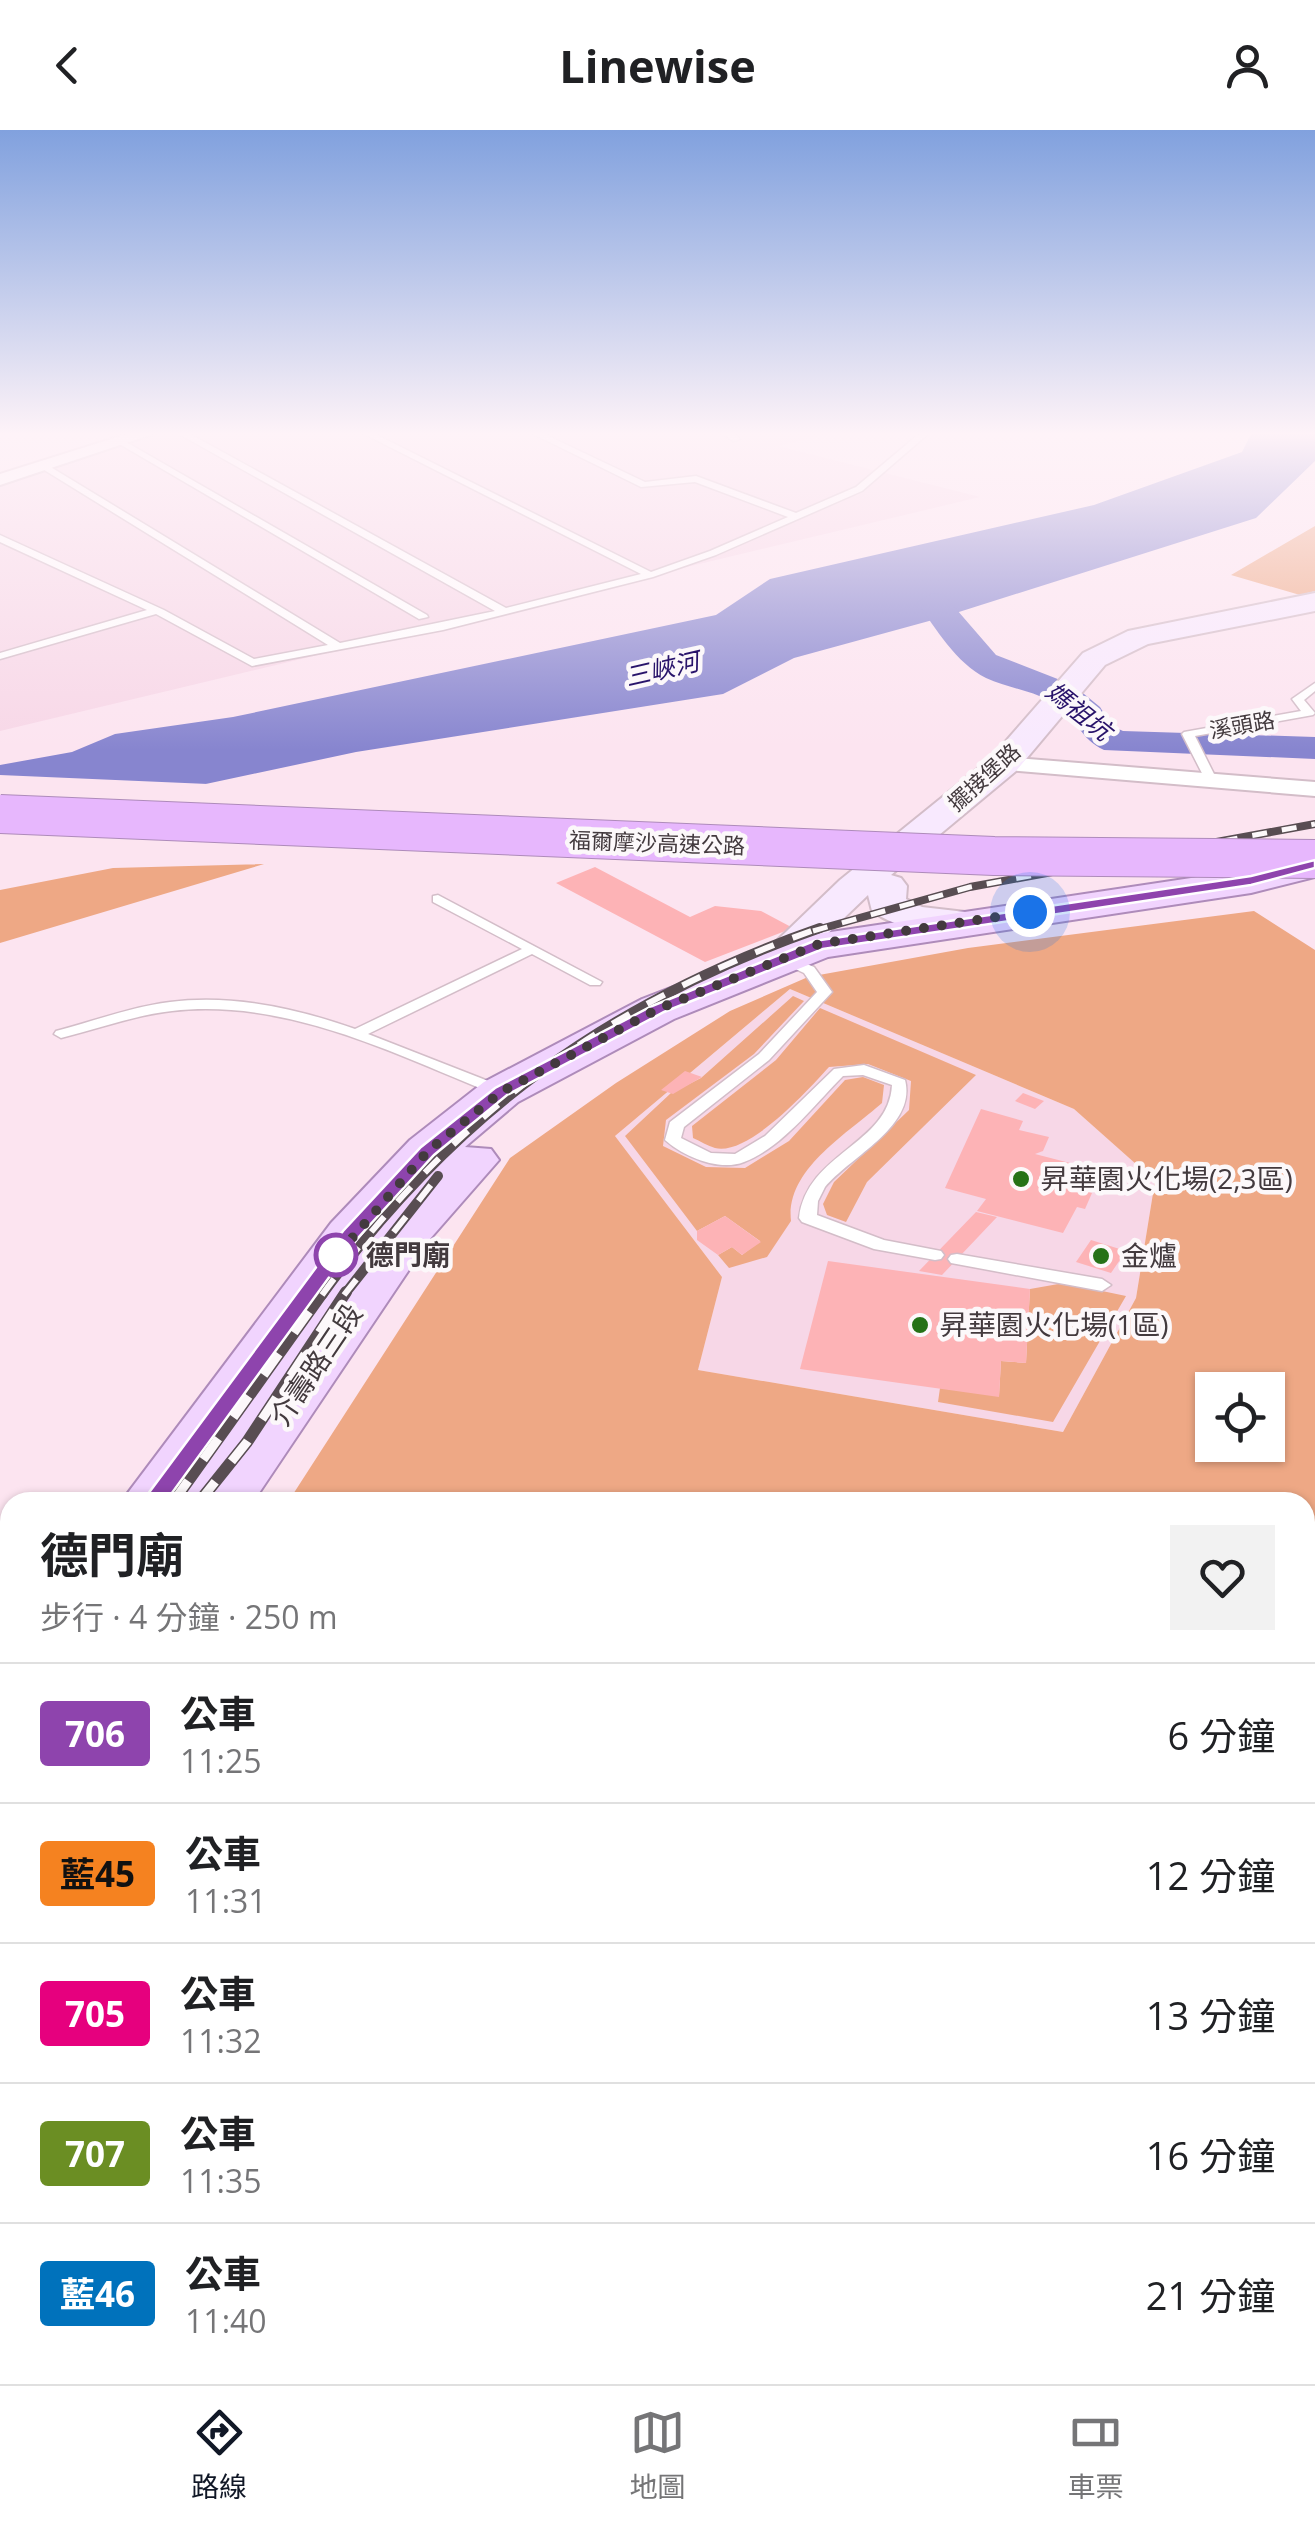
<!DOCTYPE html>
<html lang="zh-TW">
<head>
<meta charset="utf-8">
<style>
	body { margin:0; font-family:"Open Sans","Noto Sans TC",sans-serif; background:#f2f2f2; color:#202124; height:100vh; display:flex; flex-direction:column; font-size:38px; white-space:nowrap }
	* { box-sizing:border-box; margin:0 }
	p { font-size:32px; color:#757577 }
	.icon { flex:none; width:55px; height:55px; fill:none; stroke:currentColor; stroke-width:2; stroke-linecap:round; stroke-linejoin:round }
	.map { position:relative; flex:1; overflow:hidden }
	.panel { position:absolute; left:0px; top:1362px; width:1315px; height:892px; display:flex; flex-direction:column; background:#fff; border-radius:30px 30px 0 0; box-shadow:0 2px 8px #0004 }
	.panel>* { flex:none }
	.badge { padding:0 20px; border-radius:8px; font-size:35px; line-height:65px }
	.controls { position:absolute; left:1195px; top:1242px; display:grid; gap:20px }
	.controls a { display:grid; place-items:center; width:90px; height:90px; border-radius:0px; background:#fff; box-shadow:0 2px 8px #0004; font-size:50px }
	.you { position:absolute; width:50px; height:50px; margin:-25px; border:8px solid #fff; border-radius:50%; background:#1a73e8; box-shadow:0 0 0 15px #1a73e833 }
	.map>.badge { position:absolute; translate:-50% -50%; box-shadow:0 0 0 5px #fff }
	.round { display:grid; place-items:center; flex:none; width:105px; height:105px; border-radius:0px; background:#f2f2f2 }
	.summary { display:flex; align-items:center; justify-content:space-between; height:170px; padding:0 40px }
	h1 { font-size:48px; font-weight:700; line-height:75px }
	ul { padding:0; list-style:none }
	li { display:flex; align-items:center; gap:30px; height:140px; padding:0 40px; border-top:2px solid #e0e0e0 }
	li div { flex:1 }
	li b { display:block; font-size:38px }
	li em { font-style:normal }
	li .badge { min-width:110px; font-weight:700; text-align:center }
	header { display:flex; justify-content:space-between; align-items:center; height:130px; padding:0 40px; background:#fff; font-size:45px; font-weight:700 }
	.tab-bar { display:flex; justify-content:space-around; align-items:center; height:140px; border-top:2px solid #e0e0e0; background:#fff; font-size:28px; color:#757577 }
	.tab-bar a { display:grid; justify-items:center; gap:5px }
	.tab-bar .current { color:#111827 }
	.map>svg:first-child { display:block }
	.built { fill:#f7d7e7 }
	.green { fill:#eea885; fill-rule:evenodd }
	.water { fill:#8785cf }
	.pier { fill:#fce4f0 }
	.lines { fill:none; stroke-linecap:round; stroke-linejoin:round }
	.river { fill:#8785cf; fill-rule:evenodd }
	.building { fill:#fdb3b6 }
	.lane-casing { stroke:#d3bdc8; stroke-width:3 }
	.street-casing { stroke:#d3bdc8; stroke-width:4 }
	.secondary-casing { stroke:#d3bdc8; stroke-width:4 }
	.primary-casing { stroke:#ae8bba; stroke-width:4 }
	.lane { fill:#fff; fill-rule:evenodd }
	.street { fill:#fff; fill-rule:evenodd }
	.secondary { fill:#f8e9fe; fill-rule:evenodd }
	.primary { fill:#f1d4fe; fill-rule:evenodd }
	.rail-far2-casing { stroke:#584d52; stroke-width:8 }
	.rail-far1-casing { stroke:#584d52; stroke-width:10 }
	.rail-casing { stroke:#584d52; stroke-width:12 }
	.rail-far2 { stroke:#fcf8fa; stroke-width:5; stroke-dasharray:15; stroke-linecap:butt }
	.rail-far1 { stroke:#fcf8fa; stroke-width:6; stroke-dasharray:20; stroke-linecap:butt }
	.rail { stroke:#fcf8fa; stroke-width:9; stroke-dasharray:26; stroke-linecap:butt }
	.highway-bridge-casing { stroke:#ae8bba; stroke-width:40; stroke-linecap:butt }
	.highway-bridge { stroke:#e7b7fd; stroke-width:38 }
	.line { fill:#8e44ad; stroke:#fff; stroke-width:2.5 }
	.walk { stroke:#433a3e; stroke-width:10; stroke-dasharray:0 18 }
	.poi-dot { fill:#267217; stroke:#fcf8fa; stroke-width:4 }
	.stop-dot { fill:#fff; stroke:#8e44ad; stroke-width:5 }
	.labels { text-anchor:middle; stroke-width:9; stroke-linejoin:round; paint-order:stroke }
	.far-street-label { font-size:22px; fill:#433a3e; stroke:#fcf8fa }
	.far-water-label { font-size:25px; font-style:italic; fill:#28136a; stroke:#fcf8fa }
	.poi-label { font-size:28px; fill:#433a3e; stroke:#fcf8fa; text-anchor:start }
	.stop-label { font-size:28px; font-weight:bold; fill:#433a3e; stroke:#fcf8fa; text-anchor:start }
	.street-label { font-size:28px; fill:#433a3e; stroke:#fcf8fa }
</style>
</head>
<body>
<header><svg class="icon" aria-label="back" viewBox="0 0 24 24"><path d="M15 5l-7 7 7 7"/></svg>Linewise<svg class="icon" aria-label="person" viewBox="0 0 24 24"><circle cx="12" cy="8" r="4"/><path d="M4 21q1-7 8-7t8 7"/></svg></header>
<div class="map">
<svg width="1315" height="2254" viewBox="0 0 1315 2254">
	<rect width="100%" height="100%" fill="#fce4f0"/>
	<path class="built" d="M 94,304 L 828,304 L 778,316 L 980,367 L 0,601 L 0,353 L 151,306 Z
		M 790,859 L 1074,979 L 1155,1051 L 1136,1168 L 1063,1302 L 698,1240 L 722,1147 L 615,1006 Z"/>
	<path class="green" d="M 1315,396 L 1315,461 L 1300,465 L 1231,445 Z
		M 264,734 L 0,813 L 0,760 L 113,738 Z
		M 1254,781 L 1315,820 L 1315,2254 L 0,2254 L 0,1676 L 10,1670 L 10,2245 L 1305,2245 L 1305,1372 L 288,1372 L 510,1028 L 616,953 L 730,881 L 808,847 L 968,818 ZM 790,859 L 1074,979 L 1155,1051 L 1136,1168 L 1063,1302 L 698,1240 L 722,1147 L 615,1006 ZM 1212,1260 L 1268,1260 L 1268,1315 L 1212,1315 Z
		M 793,866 L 804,871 L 754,924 L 666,990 L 663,1016 L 706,1037 L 745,1038 L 789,1011 L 845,950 L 863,947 L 884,955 L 882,973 C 847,1004 785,1040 791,1091 L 767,1127 L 729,1138 L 718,1125 L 732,1117 L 742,1125 L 760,1111 L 725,1086 L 697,1101 L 625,1006 L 671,963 L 701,948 Z
		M 820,878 L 976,945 L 867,1052 L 846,1092 L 827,1085 L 823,1074 L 834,1052 L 909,980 L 911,951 L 868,934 L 829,937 C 808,960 749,1026 715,1018 C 708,1016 700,1011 693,1008 L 692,996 L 776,930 Z
		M 1064,1153 L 1126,1166 L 1053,1292 L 938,1272 L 940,1258 L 999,1266 L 1001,1231 L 1026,1233 L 1030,1159 Z"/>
	<path class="water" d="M 1251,304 L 1315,304 L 1315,331 L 1256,388 L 940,488 L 794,528 L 723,564 L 356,622 L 0,698 L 0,635 L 72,622 L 115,604 L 233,587 L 716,485 L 770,449 L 1094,375 L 1242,322 Z"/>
	<path class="pier" d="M 0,645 L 231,655 L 0,703 Z"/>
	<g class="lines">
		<path class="river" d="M 933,463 L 944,465 L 996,525 L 1073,555 L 1100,577 L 1112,596 L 1123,601 L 1315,607 L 1315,629 L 1104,620 C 1079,608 1080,592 1060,577 C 1038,561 1010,559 986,548 C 956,533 936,499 917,472 Z"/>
	</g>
	<path class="building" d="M 595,737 L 690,787 L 715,776 L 761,781 L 793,798 L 705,832 L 556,753 Z
		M 685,941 L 702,947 L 673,964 L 661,960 Z
		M 1023,963 L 1044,971 L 1035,979 L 1015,971 Z
		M 981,979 L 1023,991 L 1019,1000 L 1049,1007 L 1043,1021 L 1035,1024 L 1097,1040 L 1087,1061 L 1092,1063 L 1085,1079 L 1077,1077 L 1063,1103 L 977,1081 L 986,1069 L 945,1058 Z
		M 976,1082 L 997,1087 L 942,1145 L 919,1141 Z
		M 725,1086 L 761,1112 L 742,1125 L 732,1117 L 718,1125 L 697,1110 L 697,1101 Z
		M 1091,1110 L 1126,1121 L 1111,1143 L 1076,1132 Z
		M 828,1131 L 1030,1159 L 1026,1233 L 1001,1231 L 999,1267 L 800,1239 Z"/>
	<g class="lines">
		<defs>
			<path id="lane" d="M 179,304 L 190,304 L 506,478 L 641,444 L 364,304 L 375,304 L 651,442 L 710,421 L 788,387 L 695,352 L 641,357 L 533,304 L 544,304 L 645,352 L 696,346 L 796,383 L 856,357 L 919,304 L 928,304 L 862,361 L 716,425 L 653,447 L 443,500 L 252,536 L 156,484 L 0,529 L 0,523 L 147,480 L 0,412 L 0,405 L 164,480 L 254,529 L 328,515 L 41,338 L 44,333 L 340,513 L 495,481 Z
				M 723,304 L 734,304 L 740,309 L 733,311 Z
				M 119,308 L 427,485 L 428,487 L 419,489 L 116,312 Z
				M 1315,553 L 1315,561 L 1304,570 L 1315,583 L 1313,585 L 1195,606 L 1218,652 L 1208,655 L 1182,604 L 1184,602 L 1301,581 L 1292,569 Z
				M 438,765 L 602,852 L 600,855 L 590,855 L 532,824 L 368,904 L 506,958 L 508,961 L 506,964 L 494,964 C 393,923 285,868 172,881 C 135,885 98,899 61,908 L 54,904 L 56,901 C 94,891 131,877 170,872 C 232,864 296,878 355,899 L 522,819 L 433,772 L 433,766 Z
				M 781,823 L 814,837 L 832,862 L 769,930 L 684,997 L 681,1008 L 711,1023 L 735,1024 L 765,1006 L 834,939 L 864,935 L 905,950 C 917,996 851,1026 825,1057 L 818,1071 L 817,1085 L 884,1110 L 941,1121 L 944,1125 L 941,1129 L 935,1130 L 874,1119 L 802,1092 L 799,1088 C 807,1022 889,1015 892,955 L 863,945 L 843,946 C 814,975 783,1017 744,1032 C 719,1042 683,1026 665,1010 L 670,992 L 759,924 L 817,862 L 804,843 L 776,830 L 776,824 Z
				M 957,1124 L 1102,1149 L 1111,1155 L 1102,1161 L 951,1133 L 948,1129 L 951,1125 Z"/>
			<path id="street" d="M 127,304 L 153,304 L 0,355 L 0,344 Z
				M 1004,627 L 1315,652 L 1315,666 L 996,639 L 992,634 Z"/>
			<path id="secondary" d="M 1315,463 L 1315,481 L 1148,514 L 1105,535 L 1016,641 L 891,745 L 901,748 L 907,756 L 906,769 L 922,777 L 974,783 L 980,791 L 974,799 C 941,807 900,801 872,781 L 868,765 L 794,836 L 780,839 L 766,836 L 760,827 L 840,750 L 992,627 L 1083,523 L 1128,501 Z"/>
			<path id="primary" d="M 1315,723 L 1315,747 L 1251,763 L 828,827 L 674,889 L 518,972 L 465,1017 L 491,1019 L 499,1030 L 429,1110 L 253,1372 L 188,1372 L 193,1364 L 187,1372 L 121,1372 L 331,1093 L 410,1010 L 484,952 L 642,869 L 804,806 L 1251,739 Z
				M 10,1496 L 10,1555 L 0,1558 L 0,1499 Z
				M 10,1556 L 10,1618 L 0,1622 L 0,1560 Z"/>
		</defs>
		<use href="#lane" class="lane-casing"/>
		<use href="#street" class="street-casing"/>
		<use href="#secondary" class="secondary-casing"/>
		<use href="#primary" class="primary-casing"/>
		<use href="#lane" class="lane"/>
		<use href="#street" class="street"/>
		<use href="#secondary" class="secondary"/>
		<use href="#primary" class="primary"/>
		<defs>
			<path id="rail-far2" d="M 813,801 L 970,757 L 1315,694"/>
			<path id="rail-far1" d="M 322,1165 C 454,984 608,872 820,798
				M 344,1165 L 438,1046"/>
			<path id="rail" d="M 173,1372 L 323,1162
				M 199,1372 L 247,1312 L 346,1162
				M 0,1547 L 10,1539
				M 0,1573 L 10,1565"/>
		</defs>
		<use href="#rail-far2" class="rail-far2-casing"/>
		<use href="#rail-far1" class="rail-far1-casing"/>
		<use href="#rail" class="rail-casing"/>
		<use href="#rail-far2" class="rail-far2"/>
		<use href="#rail-far1" class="rail-far1"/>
		<use href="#rail" class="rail"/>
		<defs>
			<path id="highway-bridge" d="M 0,684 L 994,726 L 1315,729"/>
		</defs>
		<use href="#highway-bridge" class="highway-bridge-casing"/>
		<use href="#highway-bridge" class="highway-bridge"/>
	</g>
	<linearGradient id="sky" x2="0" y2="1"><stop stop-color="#81a1de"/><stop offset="0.49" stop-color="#fef3f8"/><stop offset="1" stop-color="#fef3f8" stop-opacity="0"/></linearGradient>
	<rect width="1315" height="620" fill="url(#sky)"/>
	<path class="line" d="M 1315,730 L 1315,738 L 1251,755 L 823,819 L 664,882 L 507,965 L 434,1025 L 357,1109 L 161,1378 L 145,1378 L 142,1372 L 343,1101 L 421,1017 L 495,958 L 652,876 L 814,811 L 1251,746 Z"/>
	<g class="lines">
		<path class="walk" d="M 336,1125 L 327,1137 L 428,1021 L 501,962 L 658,879 L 819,814 L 1030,782"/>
	</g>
	<g class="poi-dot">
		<circle cx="1021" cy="1049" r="10"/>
		<circle cx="1101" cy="1126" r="10"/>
		<circle cx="920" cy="1195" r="10"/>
	</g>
	<circle class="stop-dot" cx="336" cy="1125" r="20"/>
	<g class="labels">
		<g class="far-street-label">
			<text transform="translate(1242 595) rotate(-10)" y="8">溪頭路</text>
			<text transform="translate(984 647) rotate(-42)" y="8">擺接堡路</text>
			<text transform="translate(657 713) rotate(2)" y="8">福爾摩沙高速公路</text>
		</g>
		<g class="far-water-label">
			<text transform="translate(662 539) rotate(-13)" y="9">三峽河</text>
			<text transform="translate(1079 581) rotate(39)" y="9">媽祖坑</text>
		</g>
		<g class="poi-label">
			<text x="1041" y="1059">昇華園火化場(2,3區)</text>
			<text x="1121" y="1136">金爐</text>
			<text x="940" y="1205">昇華園火化場(1區)</text>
		</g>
		<g class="stop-label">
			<text x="366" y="1135">德門廟</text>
		</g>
		<g class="street-label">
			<text transform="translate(316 1235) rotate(-56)" y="10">介壽路三段</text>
		</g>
	</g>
</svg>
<div class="controls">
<a><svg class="icon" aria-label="locate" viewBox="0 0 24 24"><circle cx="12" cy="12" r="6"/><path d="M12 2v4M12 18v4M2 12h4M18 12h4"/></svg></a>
</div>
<div class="you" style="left:1030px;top:782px"></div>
<section class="panel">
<div class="summary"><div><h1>德門廟</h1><p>步行 · 4 分鐘 · 250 m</p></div><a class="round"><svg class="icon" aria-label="heart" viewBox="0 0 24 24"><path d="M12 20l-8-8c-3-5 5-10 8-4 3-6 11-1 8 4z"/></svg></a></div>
<ul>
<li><span class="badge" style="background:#8e44ad;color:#fff">706</span><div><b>公車</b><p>11:25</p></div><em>6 分鐘</em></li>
<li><span class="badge" style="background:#f58220;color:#111">藍45</span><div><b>公車</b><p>11:31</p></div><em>12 分鐘</em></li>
<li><span class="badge" style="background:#e6007e;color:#fff">705</span><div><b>公車</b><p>11:32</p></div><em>13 分鐘</em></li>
<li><span class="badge" style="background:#6b8e23;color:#fff">707</span><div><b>公車</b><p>11:35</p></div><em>16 分鐘</em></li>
<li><span class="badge" style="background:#0072bc;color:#fff">藍46</span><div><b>公車</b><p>11:40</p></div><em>21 分鐘</em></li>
</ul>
</section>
</div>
<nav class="tab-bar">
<a class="current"><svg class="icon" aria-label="directions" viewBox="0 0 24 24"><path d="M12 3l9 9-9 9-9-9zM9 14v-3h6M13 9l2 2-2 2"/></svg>路線</a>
<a><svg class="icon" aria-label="map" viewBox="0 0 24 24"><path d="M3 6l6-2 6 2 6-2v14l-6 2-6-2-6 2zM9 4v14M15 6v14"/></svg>地圖</a>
<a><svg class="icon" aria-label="tickets" viewBox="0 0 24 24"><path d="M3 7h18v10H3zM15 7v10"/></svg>車票</a>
</nav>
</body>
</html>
